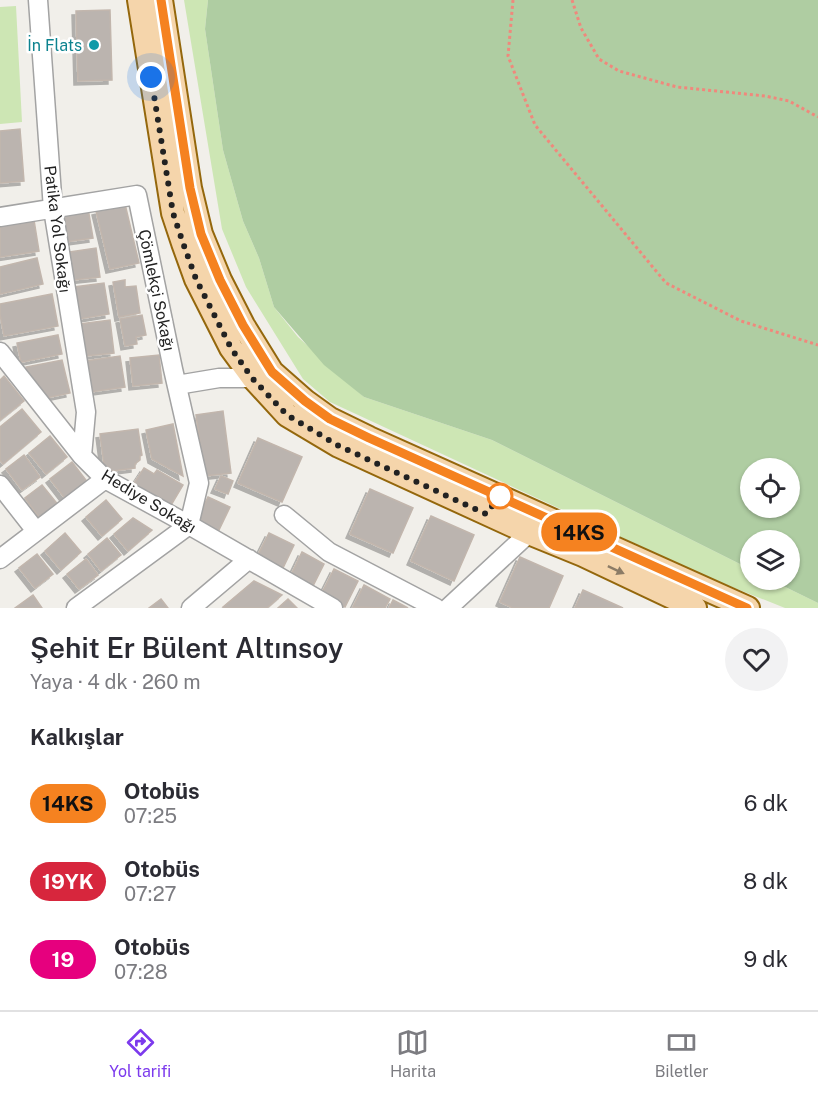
<!DOCTYPE html>
<html lang="tr">
<head>
<meta charset="utf-8">
<style>
	body { margin:0; font-family:"Public Sans",sans-serif; background:#f2f2f3; color:#2b2b33; height:100vh; display:flex; flex-direction:column; font-size:22px; white-space:nowrap }
	* { box-sizing:border-box; margin:0 }
	p { font-size:20px; color:#7c7c81 }
	.icon { flex:none; width:33px; height:33px; fill:none; stroke:currentColor; stroke-width:2; stroke-linecap:round; stroke-linejoin:round }
	.map { position:relative; height:608px; overflow:hidden }
	.details { display:flex; flex-direction:column; background:#fff; flex:1 }
	.details>* { flex:none }
	.badge { padding:0 12px; border-radius:20px; font-size:21px; line-height:39px }
	.tools { position:absolute; left:740px; top:458px; display:grid; gap:12px }
	.tools a { display:grid; place-items:center; width:60px; height:60px; border-radius:50%; background:#fff; box-shadow:0 2px 4px #0004; font-size:30px }
	.you { position:absolute; width:30px; height:30px; margin:-15px; border:4px solid #fff; border-radius:50%; background:#1a73e8; box-shadow:0 0 0 9px #1a73e833 }
	.map>.badge { position:absolute; translate:-50% -50%; box-shadow:0 0 0 3px #fff }
	h2 { padding:0 30px; font-size:22px; line-height:54px }
	.round { display:grid; place-items:center; flex:none; width:63px; height:63px; border-radius:32px; background:#f2f2f3 }
	.overview { display:flex; align-items:center; justify-content:space-between; height:102px; padding:0 30px }
	h1 { font-size:28px; font-weight:600; line-height:45px }
	ul { padding:0; list-style:none }
	li { display:flex; align-items:center; gap:18px; height:78px; padding:0 30px }
	li div { flex:1 }
	li b { display:block; font-size:22px }
	li em { font-style:normal }
	li .badge { min-width:66px; font-weight:700; text-align:center }
	.tabs { display:flex; justify-content:space-around; align-items:center; height:84px; border-top:2px solid #e1e1e2; background:#fff; font-size:16px; color:#7c7c81 }
	.tabs a { display:grid; justify-items:center; gap:3px }
	.tabs .current { color:#7c3aed }
	.map>svg:first-child { display:block }
	.grass { fill:#cde6b4 }
	.forest { fill:#afcda2; fill-rule:evenodd }
	.building { fill:#bbb4af; stroke:#c2b6ad; stroke-width:1.5; filter:url(#shadow) }
	.lines { fill:none; stroke-linecap:round; stroke-linejoin:round }
	.minor-casing { stroke:#a3a3a3; stroke-width:21 }
	.major-casing { stroke:#94670c; stroke-width:26 }
	.path { stroke:#f0887c; stroke-width:3; stroke-dasharray:3 3; stroke-linecap:butt }
	.minor { stroke:#fff; stroke-width:18 }
	.major { stroke:#f5d5ab; stroke-width:22 }
	.oneway { fill:#8c7c66 }
	.line-casing { stroke:#fff; stroke-width:14 }
	.line { stroke:#f58220; stroke-width:9 }
	.walk { stroke:#222; stroke-width:6; stroke-dasharray:0 10.8 }
	.culture-dot { fill:#0f9aa8; stroke:#fff; stroke-width:2 }
	.stop-dot { fill:#fff; stroke:#f58220; stroke-width:3 }
	.labels { text-anchor:middle; stroke-width:5; stroke-linejoin:round; paint-order:stroke }
	.culture-label { font-size:16px; fill:#0d838f; stroke:#fff; text-anchor:end }
	.street-label { font-size:16px; fill:#222; stroke:#fff }
</style>
</head>
<body>
<div class="map">
<svg width="818" height="608" viewBox="0 0 818 608">
	<defs>
		<filter id="shadow"><feDropShadow dx="-4" dy="4" stdDeviation="0" flood-color="#0004"/></filter>
	</defs>
	<rect width="100%" height="100%" fill="#f1efea"/>
	<path class="grass" d="M 184,0 L 208,0 L 205,29 L 223,150 L 243,221 L 259,258 L 274,307 L 298,337 L 364,397 L 492,440 L 750,569 L 750,579 L 769,579 L 818,603 L 818,608 L 785,608 L 707,577 L 330,402 L 303,379 L 246,287 L 222,229 Z
		M 16,6 L 22,122 L 0,124 L 0,7 Z"/>
	<path class="forest" d="M 208,0 L 818,0 L 818,603 L 769,579 L 789,579 L 789,540 L 750,540 L 750,569 L 492,440 L 364,397 L 324,365 L 274,307 L 259,258 L 243,221 L 223,150 L 205,29 ZM 750,468 L 789,468 L 789,507 L 750,507 Z"/>
	<path class="building" d="M 110,10 L 112,80 L 78,81 L 76,11 Z
		M 20,129 L 24,181 L 0,183 L 0,131 Z
		M 125,204 L 139,263 L 110,269 L 96,211 Z
		M 88,208 L 93,238 L 65,242 L 60,213 Z
		M 34,220 L 39,251 L 0,257 L 0,225 Z
		M 96,248 L 100,277 L 73,280 L 70,252 Z
		M 37,258 L 43,284 L 0,294 L 0,267 Z
		M 125,280 L 125,287 L 136,286 L 140,313 L 119,317 L 113,282 Z
		M 104,283 L 109,314 L 79,319 L 74,287 Z
		M 52,294 L 58,326 L 4,336 L 0,314 L 0,304 Z
		M 142,315 L 146,335 L 136,337 L 137,344 L 125,346 L 120,319 Z
		M 110,320 L 114,353 L 85,356 L 80,324 Z
		M 58,335 L 62,354 L 21,362 L 17,343 Z
		M 159,355 L 162,383 L 133,386 L 130,358 Z
		M 120,356 L 125,387 L 90,392 L 86,361 Z
		M 62,360 L 70,393 L 46,398 L 27,373 L 26,367 Z
		M 4,376 L 24,401 L 0,420 L 0,380 Z
		M 22,409 L 41,432 L 3,464 L 0,460 L 0,427 Z
		M 223,411 L 231,473 L 205,476 L 196,415 Z
		M 173,424 L 183,476 L 152,459 L 146,430 Z
		M 138,429 L 142,455 L 140,456 L 140,460 L 135,464 L 135,468 L 105,472 L 100,434 Z
		M 50,436 L 67,457 L 46,474 L 29,453 Z
		M 258,438 L 302,457 L 282,502 L 238,483 Z
		M 24,455 L 40,477 L 22,490 L 6,469 Z
		M 72,462 L 89,484 L 67,501 L 50,479 Z
		M 144,468 L 154,474 L 157,470 L 183,485 L 170,507 L 133,485 Z
		M 221,476 L 233,481 L 228,494 L 215,489 Z
		M 42,485 L 59,506 L 41,520 L 25,498 Z
		M 370,489 L 413,508 L 393,553 L 350,534 Z
		M 208,497 L 230,507 L 218,532 L 196,522 Z
		M 106,500 L 122,519 L 102,536 L 86,517 Z
		M 431,516 L 474,535 L 454,581 L 411,561 Z
		M 133,518 L 152,530 L 128,551 L 114,534 Z
		M 65,533 L 81,552 L 61,570 L 45,551 Z
		M 269,533 L 294,545 L 283,568 L 258,555 Z
		M 107,538 L 121,555 L 101,571 L 88,554 Z
		M 302,552 L 324,564 L 313,586 L 291,575 Z
		M 37,554 L 53,574 L 35,588 L 19,568 Z
		M 520,557 L 563,576 L 549,608 L 513,608 L 500,602 Z
		M 86,559 L 98,575 L 79,589 L 67,574 Z
		M 334,569 L 358,581 L 345,607 L 321,595 Z
		M 254,581 L 282,595 L 267,608 L 224,608 L 223,607 Z
		M 364,585 L 390,599 L 385,608 L 353,607 Z
		M 583,590 L 623,608 L 575,608 Z
		M 33,595 L 42,608 L 15,608 Z
		M 161,599 L 168,608 L 149,608 Z
		M 288,599 L 297,608 L 278,608 Z
		M 393,600 L 408,608 L 389,608 Z"/>
	<g class="lines">
		<defs>
			<path id="minor" d="M 38,0 L 53,209 L 86,412 L 82,456
				M 0,217 L 137,195 L 173,369 L 199,483 L 189,525 L 76,608
				M 0,352 L 82,456 L 105,479 L 189,525 L 333,608
				M 177,385 L 219,378 L 253,378
				M 0,485 L 36,531
				M 284,515 L 329,552 L 436,608
				M 0,559 L 105,479
				M 191,608 L 249,559
				M 448,608 L 529,533"/>
			<path id="major" d="M 139,0 L 173,213 L 183,243 L 196,279 L 231,348 L 253,378 L 287,415 L 339,446 L 529,533 L 583,555 L 695,608
				M 161,0 L 190,188 L 201,234 L 220,280 L 243,325 L 272,372 L 305,401 L 330,419 L 369,438 L 748,608"/>
		</defs>
		<use href="#minor" class="minor-casing"/>
		<use href="#major" class="major-casing"/>
		<path class="path" d="M 513,0 L 508,56 L 535,125 L 666,283 L 741,321 L 818,345
			M 572,0 L 581,28 L 599,59 L 619,71 L 677,87 L 765,96 L 789,101 L 818,117"/>
		<use href="#minor" class="minor"/>
		<use href="#major" class="major"/>
	</g>
	<defs><path id="oneway-solid" d="M-6-.8H1V-3.2L6.5 0L1 3.2V.8H-6Z" transform="scale(1.5)"/></defs>
	<use class="oneway" href="#oneway-solid" transform="translate(616 570) rotate(25)"/>
	<g class="lines">
		<defs>
			<path id="line" d="M 161,0 L 190,188 L 201,234 L 220,280 L 243,325 L 272,372 L 305,401 L 330,419 L 369,438 L 747,608"/>
		</defs>
		<use href="#line" class="line-casing"/>
		<use href="#line" class="line"/>
		<path class="walk" d="M 151,77 L 173,213 L 183,243 L 196,279 L 231,348 L 252,378 L 287,415 L 339,446 L 486,514 L 500,496"/>
	</g>
	<circle class="culture-dot" cx="94" cy="45" r="6"/>
	<circle class="stop-dot" cx="500" cy="496" r="12"/>
	<g class="labels">
		<g class="culture-label">
			<text x="82" y="51">İn Flats</text>
		</g>
		<g class="street-label">
			<text transform="translate(58 229) rotate(83)" y="6">Patika Yol Sokağı</text>
			<text transform="translate(157 290) rotate(78)" y="6">Çömlekçi Sokağı</text>
			<text transform="translate(149 501) rotate(31)" y="6">Hediye Sokağı</text>
		</g>
	</g>
</svg>
<div class="tools">
<a><svg class="icon" aria-label="locate" viewBox="0 0 24 24"><circle cx="12" cy="12" r="6"/><path d="M12 2v4M12 18v4M2 12h4M18 12h4"/></svg></a>
<a><svg class="icon" aria-label="layers" viewBox="0 0 24 24"><path d="M12 4l9 5-9 5-9-5zM3 14l9 5 9-5"/></svg></a>
</div>
<div class="you" style="left:151px;top:77px"></div>
<b class="badge" style="left:579px;top:532px;background:#f58220;color:#111">14KS</b>
</div>
<section class="details">
<div class="overview"><div><h1>Şehit Er Bülent Altınsoy</h1><p>Yaya · 4 dk · 260 m</p></div><a class="round"><svg class="icon" aria-label="heart" viewBox="0 0 24 24"><path d="M12 20l-8-8c-3-5 5-10 8-4 3-6 11-1 8 4z"/></svg></a></div>
<h2>Kalkışlar</h2>
<ul>
<li><span class="badge" style="background:#f58220;color:#111">14KS</span><div><b>Otobüs</b><p>07:25</p></div><em>6 dk</em></li>
<li><span class="badge" style="background:#d7263d;color:#fff">19YK</span><div><b>Otobüs</b><p>07:27</p></div><em>8 dk</em></li>
<li><span class="badge" style="background:#e6007e;color:#fff">19</span><div><b>Otobüs</b><p>07:28</p></div><em>9 dk</em></li>
</ul>
</section>
<nav class="tabs">
<a class="current"><svg class="icon" aria-label="directions" viewBox="0 0 24 24"><path d="M12 3l9 9-9 9-9-9zM9 14v-3h6M13 9l2 2-2 2"/></svg>Yol tarifi</a>
<a><svg class="icon" aria-label="map" viewBox="0 0 24 24"><path d="M3 6l6-2 6 2 6-2v14l-6 2-6-2-6 2zM9 4v14M15 6v14"/></svg>Harita</a>
<a><svg class="icon" aria-label="tickets" viewBox="0 0 24 24"><path d="M3 7h18v10H3zM15 7v10"/></svg>Biletler</a>
</nav>
</body>
</html>
